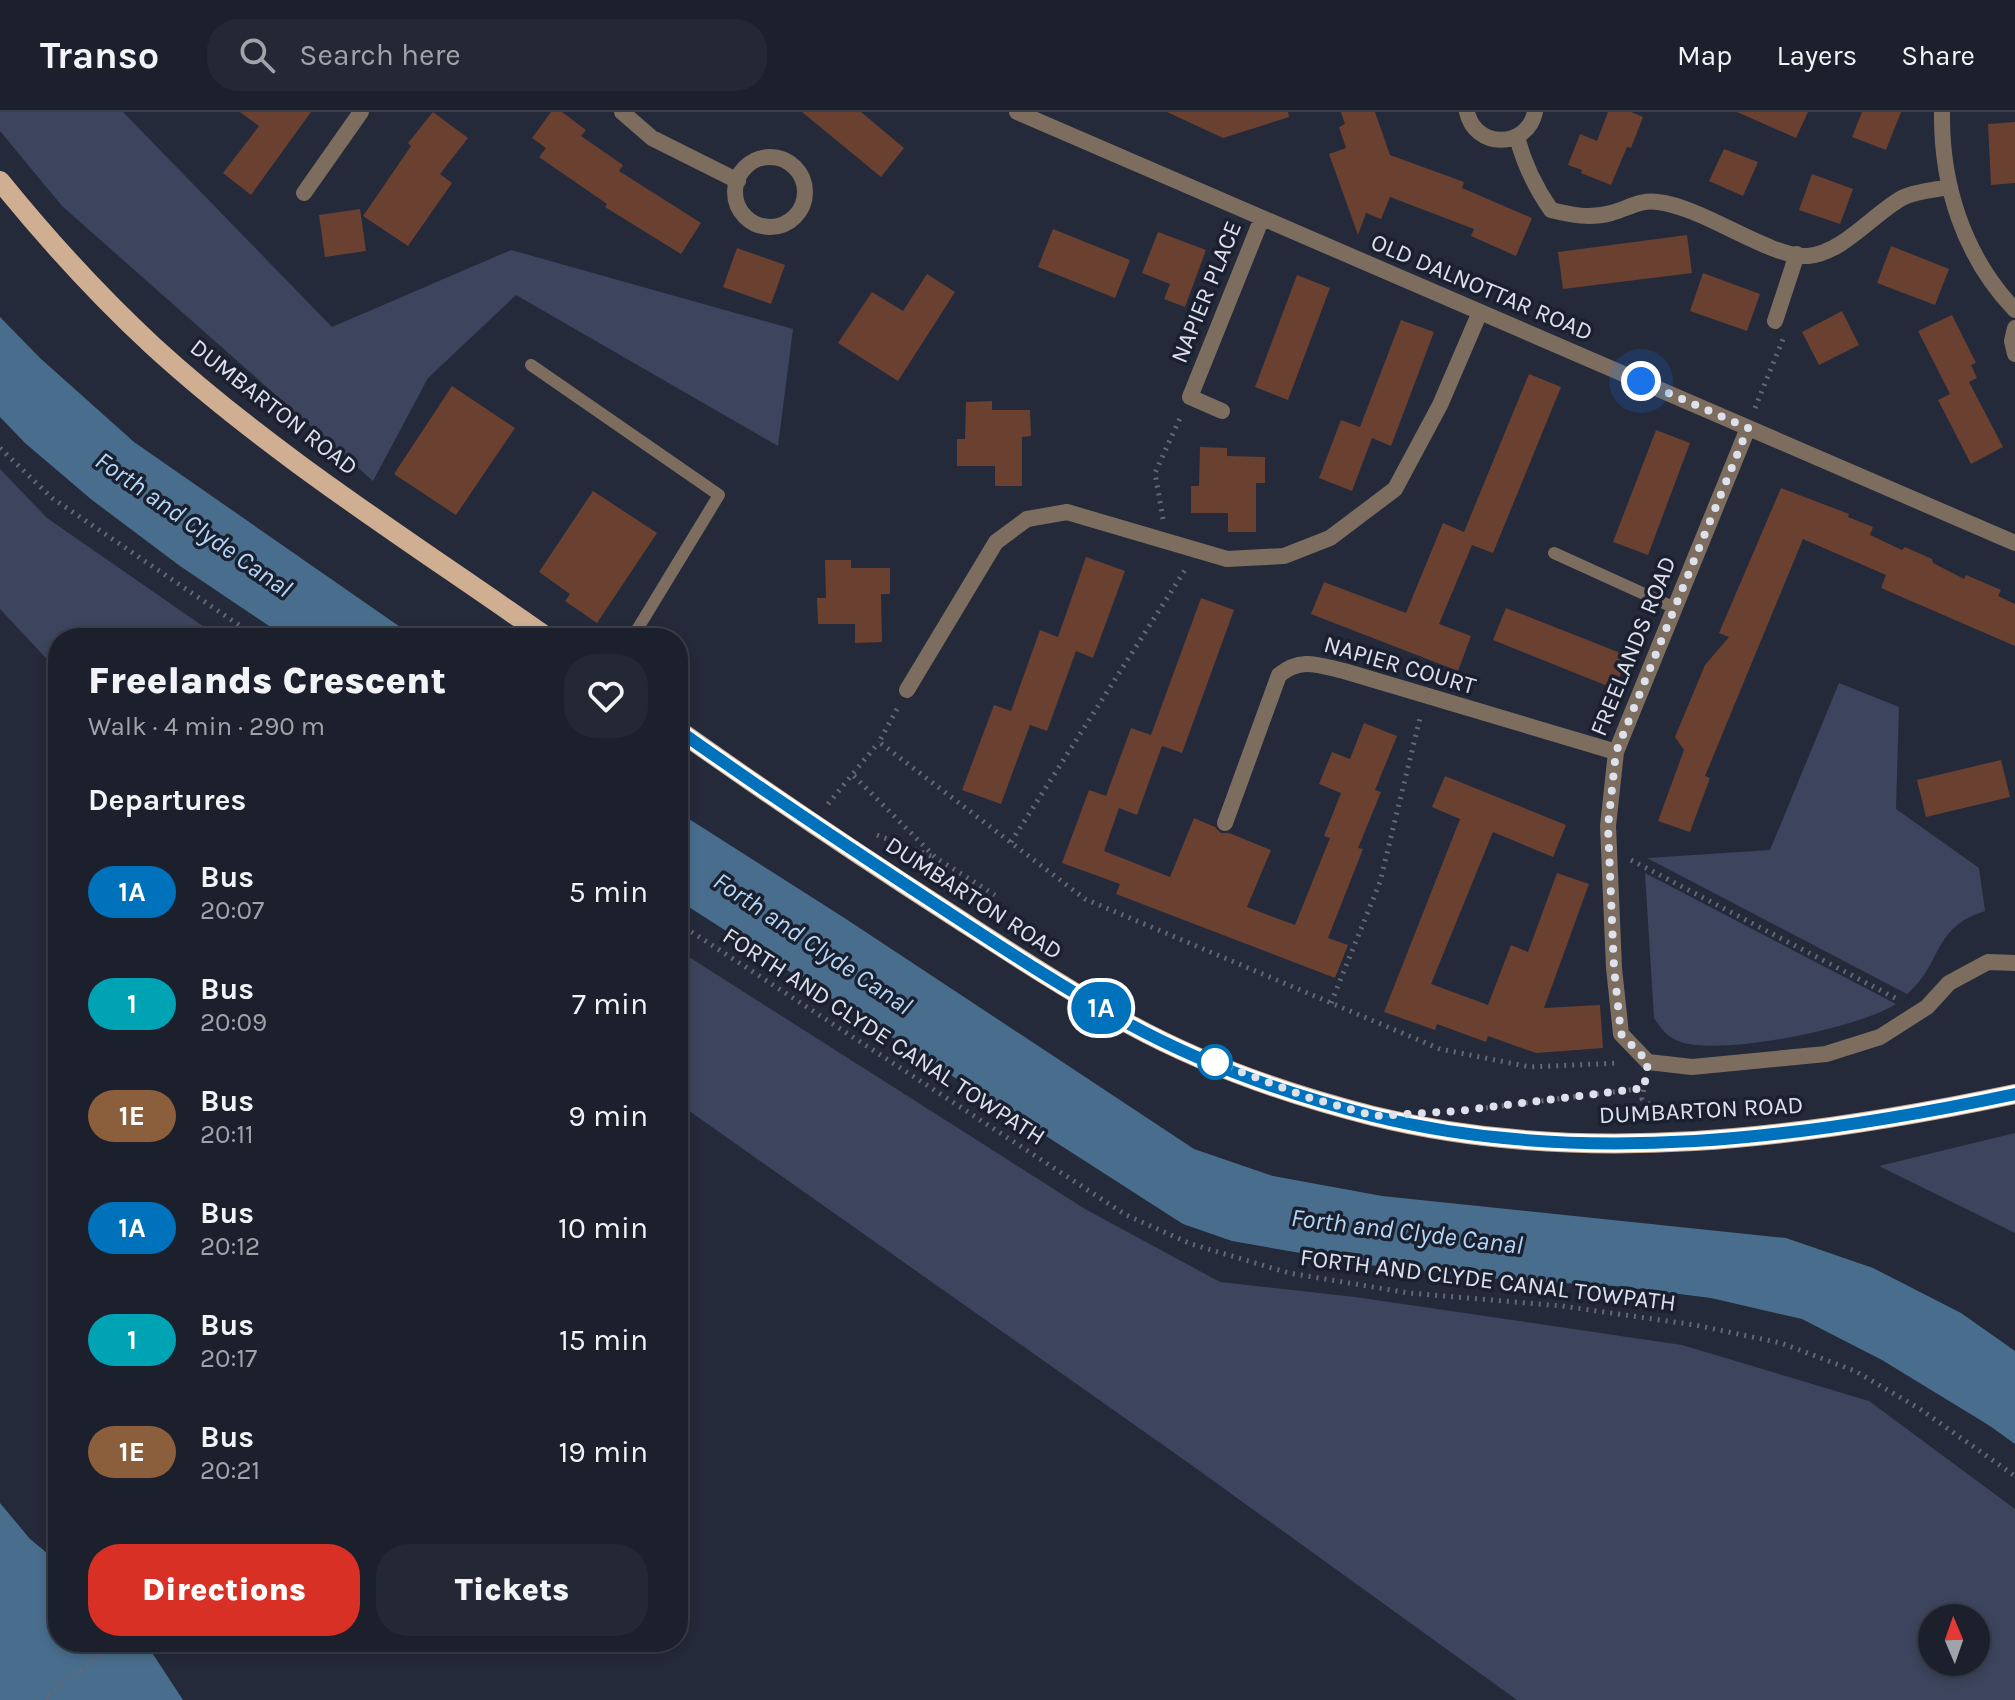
<!DOCTYPE html>
<html lang="en">
<head>
<meta charset="utf-8">
<style>
	body { margin:0; font-family:Karla,sans-serif; background:#242834; color:#f1f3f6; height:100vh; display:flex; flex-direction:column; font-size:30px; white-space:nowrap }
	* { box-sizing:border-box; margin:0 }
	p { font-size:26px; color:#a0a3a9 }
	.icon { flex:none; width:44px; height:44px; fill:none; stroke:currentColor; stroke-width:2; stroke-linecap:round; stroke-linejoin:round }
	.map { position:relative; flex:1; overflow:hidden }
	.panel { position:absolute; left:48px; top:516px; width:640px; height:1024px; display:flex; flex-direction:column; background:#1b202c; border-radius:32px; box-shadow:0 4px 12px #0003,0 0 0 2px #393e48 }
	.panel>* { flex:none }
	.badge { padding:0 16px; border-radius:26px; font-size:28px; line-height:52px }
	.needle { width:52px; rotate:358deg }
	.fabs { position:absolute; left:1918px; top:1492px; display:grid; gap:16px }
	.fabs a { display:grid; place-items:center; width:72px; height:72px; border-radius:50%; background:#1b202c; box-shadow:0 4px 12px #0003,0 0 0 2px #393e48; font-size:40px }
	.you { position:absolute; width:40px; height:40px; margin:-20px; border:6px solid #fff; border-radius:50%; background:#1a73e8; box-shadow:0 0 0 12px #1a73e833 }
	.map>.badge { position:absolute; translate:-50% -50%; box-shadow:0 0 0 4px #fff }
	h2 { padding:0 40px; font-size:30px; line-height:72px }
	.round { display:grid; place-items:center; flex:none; width:84px; height:84px; border-radius:32px; background:#242834 }
	.summary { display:flex; align-items:center; justify-content:space-between; height:136px; padding:0 40px }
	h1 { font-size:38px; font-weight:800; line-height:60px }
	.action { display:flex; gap:16px; margin-top:auto; padding:16px 40px }
	.action a { flex:1; height:92px; border-radius:32px; background:#d93025; color:#fff; font-size:32px; font-weight:800; line-height:92px; text-align:center }
	.action a+a { background:#242834; color:#f1f3f6 }
	ul { padding:0; list-style:none }
	li { display:flex; align-items:center; gap:24px; height:112px; padding:0 40px }
	li div { flex:1 }
	li b { display:block; font-size:30px }
	li em { font-style:normal }
	li .badge { min-width:88px; font-weight:700; text-align:center }
	header { display:flex; align-items:center; gap:48px; box-sizing:border-box; height:112px; padding:0 40px; background:#1b202c; border-bottom:2px solid #393e48 }
	header strong { font-size:38px }
	nav { display:flex; gap:44px; margin-inline-start:auto; font-size:28px }
	.search { width:560px; height:72px; background:#242834; display:flex; align-items:center; gap:20px; box-sizing:border-box; padding:0 28px; border-radius:32px; color:#a0a3a9; font-size:30px }
	.map>svg:first-child { display:block }
	.green { fill:#3c455d; fill-rule:evenodd }
	.water { fill:#496e8d }
	.building { fill:#6a4031 }
	.lines { fill:none; stroke-linecap:round; stroke-linejoin:round }
	.path { stroke:#636876; stroke-width:5; stroke-dasharray:2 6; stroke-linecap:butt }
	.lane { stroke:#7c6d5f; stroke-width:12 }
	.street { stroke:#7c6d5f; stroke-width:16 }
	.primary { stroke:#cfae92; stroke-width:20 }
	.line-casing { stroke:#fff; stroke-width:18 }
	.line { stroke:#0072bc; stroke-width:12 }
	.walk { stroke:#dde1ec; stroke-width:8; stroke-dasharray:0 14.4 }
	.stop-dot { fill:#fff; stroke:#0072bc; stroke-width:4 }
	.labels { text-anchor:middle; stroke-width:7; stroke-linejoin:round; paint-order:stroke }
	.street-label { font-size:24px; fill:#dde1ec; stroke:#1b2030 }
	.water-label { font-size:26px; font-style:italic; fill:#b3d7f5; stroke:#1b2030 }
</style>
</head>
<body>
<header>
<strong>Transo</strong>
<div class="search"><svg class="icon" aria-label="search" viewBox="0 0 24 24"><circle cx="10" cy="10" r="6"/><path d="M15 15l6 6"/></svg>Search here</div>
<nav><a>Map</a><a>Layers</a><a>Share</a></nav>
</header>
<div class="map">
<svg width="2015" height="1588" viewBox="0 0 2015 1588">
	<rect width="100%" height="100%" fill="#242a3a"/>
	<path class="green" d="M 0,0 L 123,0 L 332,215 L 511,138 L 793,217 L 778,334 L 516,183 L 428,266 L 373,369 L 62,94 L 0,19 Z
		M 0,357 L 47,406 L 220,526 L 58,526 L 58,559 L 0,497 Z
		M 1839,571 L 1899,595 L 1896,697 L 1979,756 L 1985,799 C 1931,816 1943,852 1907,882 L 1647,746 L 1770,738 Z
		M 1645,761 L 1896,892 C 1859,916 1722,944 1681,930 C 1668,926 1661,917 1654,906 Z
		M 678,838 L 1085,1097 L 1220,1170 L 1355,1185 L 1682,1233 L 1869,1289 L 2015,1397 L 2015,1588 L 1517,1588 L 1197,1357 L 678,991 ZM 1932,1506 L 1976,1506 L 1976,1550 L 1932,1550 Z
		M 2015,1021 L 2015,1121 L 1879,1054 Z"/>
	<path class="water" d="M 0,205 L 40,246 L 134,330 L 416,526 L 287,526 L 180,454 L 92,388 L 25,331 L 0,305 Z
		M 678,700 L 846,807 L 1194,1037 L 1273,1064 L 1382,1084 L 1786,1126 L 1873,1156 L 1961,1201 L 2015,1239 L 2015,1332 L 1990,1314 L 1882,1248 L 1802,1207 L 1711,1186 L 1615,1174 L 1510,1168 L 1369,1153 L 1232,1129 L 1183,1112 L 678,788 Z
		M 0,1391 L 30,1427 L 58,1450 L 58,1530 L 145,1530 L 183,1588 L 0,1588 Z"/>
	<path class="building" d="M 240,0 L 311,0 L 251,83 L 223,61 L 259,14 Z
		M 433,0 L 468,26 L 440,62 L 452,71 L 408,134 L 363,104 L 411,34 L 408,31 Z
		M 551,0 L 562,0 L 586,18 L 581,24 L 623,53 L 619,59 L 701,111 L 681,142 L 605,95 L 607,92 L 539,45 L 546,36 L 532,26 Z
		M 802,0 L 861,0 L 904,36 L 881,65 Z
		M 1167,0 L 1288,0 L 1289,5 L 1223,26 Z
		M 1341,0 L 1375,0 L 1390,43 L 1464,70 L 1462,76 L 1532,106 L 1516,144 L 1471,124 L 1474,117 L 1390,85 L 1381,107 L 1366,101 L 1358,123 L 1329,42 L 1346,36 L 1339,15 L 1345,12 Z
		M 1608,0 L 1631,0 L 1643,5 L 1631,36 L 1627,35 L 1611,73 L 1581,61 L 1582,58 L 1568,53 L 1580,22 L 1597,29 Z
		M 1737,0 L 1808,0 L 1796,26 Z
		M 1862,0 L 1901,0 L 1886,38 L 1852,25 Z
		M 2015,10 L 2015,71 L 1991,73 L 1988,12 Z
		M 1724,37 L 1758,50 L 1743,84 L 1709,69 Z
		M 1812,62 L 1853,77 L 1840,112 L 1799,98 Z
		M 360,97 L 366,139 L 325,145 L 319,103 Z
		M 1053,117 L 1130,148 L 1115,186 L 1038,155 Z
		M 1158,120 L 1206,138 L 1185,195 L 1164,187 L 1170,172 L 1142,161 Z
		M 1687,123 L 1692,161 L 1563,177 L 1558,140 Z
		M 1891,134 L 1949,157 L 1935,193 L 1877,171 Z
		M 737,136 L 785,153 L 771,192 L 723,175 Z
		M 1703,161 L 1760,182 L 1747,219 L 1690,199 Z
		M 927,162 L 955,180 L 898,269 L 838,231 L 872,180 L 903,199 Z
		M 1297,163 L 1330,176 L 1288,288 L 1255,275 Z
		M 1842,199 L 1859,233 L 1819,253 L 1802,220 Z
		M 1952,203 L 1976,251 L 1971,253 L 1977,266 L 1969,270 L 2003,335 L 1971,352 L 1938,288 L 1950,282 L 1918,219 Z
		M 1401,208 L 1434,220 L 1391,334 L 1372,326 L 1352,379 L 1319,366 L 1341,308 L 1360,315 Z
		M 1529,262 L 1561,275 L 1493,441 L 1472,433 L 1439,512 L 1471,524 L 1458,559 L 1311,502 L 1324,470 L 1406,501 L 1443,411 L 1464,420 Z
		M 452,274 L 515,316 L 456,403 L 394,362 Z
		M 992,289 L 992,298 L 1030,298 L 1031,324 L 1022,325 L 1022,374 L 995,374 L 995,354 L 957,354 L 957,327 L 965,327 L 966,290 Z
		M 1656,318 L 1690,331 L 1648,443 L 1613,430 Z
		M 1200,335 L 1227,336 L 1227,344 L 1265,345 L 1265,371 L 1256,371 L 1256,420 L 1228,420 L 1228,401 L 1191,401 L 1191,374 L 1199,374 Z
		M 1781,376 L 1849,402 L 1848,405 L 1873,415 L 1870,423 L 1902,438 L 1905,435 L 1932,447 L 1933,451 L 1964,467 L 1966,463 L 2001,478 L 1998,484 L 2015,492 L 2015,534 L 1881,476 L 1886,463 L 1803,427 L 1705,664 L 1710,666 L 1690,720 L 1658,709 L 1684,638 L 1675,625 L 1705,553 L 1729,525 L 1719,521 Z
		M 593,379 L 657,421 L 597,511 L 565,489 L 570,482 L 539,460 Z
		M 1086,445 L 1125,459 L 1093,546 L 1076,539 L 1047,619 L 1030,613 L 1001,692 L 962,678 L 994,593 L 1011,599 L 1040,518 L 1058,525 Z
		M 825,448 L 851,448 L 851,456 L 890,456 L 890,482 L 881,482 L 882,530 L 855,531 L 855,512 L 818,512 L 817,486 L 826,486 Z
		M 1201,486 L 1234,498 L 1182,641 L 1162,634 L 1137,703 L 1119,696 L 1104,739 L 1170,765 L 1194,706 L 1215,715 L 1221,721 L 1229,721 L 1271,738 L 1247,795 L 1295,813 L 1330,726 L 1324,724 L 1341,681 L 1319,672 L 1332,640 L 1350,647 L 1364,611 L 1397,624 L 1375,678 L 1381,680 L 1358,736 L 1363,737 L 1328,826 L 1348,833 L 1335,866 L 1116,782 L 1120,772 L 1062,751 L 1089,678 L 1106,684 L 1131,616 L 1151,623 Z
		M 1506,496 L 1628,544 L 1615,577 L 1493,528 Z
		M 2001,648 L 2010,685 L 1926,705 L 1917,668 Z
		M 1445,664 L 1566,713 L 1553,745 L 1493,720 L 1431,872 L 1488,893 L 1511,833 L 1528,840 L 1557,761 L 1589,772 L 1544,896 L 1600,893 L 1603,936 L 1536,941 L 1488,924 L 1486,930 L 1437,912 L 1435,918 L 1384,900 L 1460,707 L 1432,695 Z"/>
	<g class="lines">
		<path class="path" d="M 1755,296 L 1783,227
			M 0,336 L 52,386 L 258,526
			M 1163,407 L 1155,361 L 1181,304
			M 897,597 L 879,630 L 1085,787 L 1440,937 L 1530,955 L 1618,951
			M 854,664 L 936,746 L 995,783
			M 828,692 L 879,630
			M 877,723 L 936,746
			M 1011,730 L 1185,458
			M 1631,748 L 1899,888
			M 678,811 L 1126,1103 L 1191,1132 L 1289,1161 L 1409,1181 L 1562,1194 L 1695,1213 L 1781,1231 L 1855,1259 L 1920,1297 L 2015,1364
			M 1331,891 L 1380,770 L 1421,602
			M 1645,970 L 1642,987 L 1669,1006
			M 1478,997 L 1644,976
			M 48,1588 L 45,1585 L 116,1530"/>
		<path class="lane" d="M 531,253 L 719,383 L 632,526
			M 1554,441 L 1675,496"/>
		<path class="street" d="M 622,0 L 652,26 L 738,69
			M 1017,0 L 2015,431
			M 1467,0 C 1475,37 1527,37 1535,0
			M 1942,0 C 1941,73 1964,145 2015,198
			M 1517,25 C 1524,52 1535,75 1551,98 C 1571,103 1590,107 1611,101 C 1627,97 1640,87 1658,90 C 1703,95 1772,147 1808,144 C 1843,141 1873,102 1902,86 C 1916,79 1935,78 1950,75
			M735 80a35 35 0 1 1 70 0a35 35 0 1 1-70 0Z
			M 304,81 L 361,0
			M 1775,209 L 1797,142
			M 2015,216 L 2012,229 L 2015,242
			M 1222,299 L 1190,285 L 1262,106
			M 1748,316 L 1616,640 L 1608,714 L 1614,856 L 1621,922 L 1648,950 L 1692,955 L 1826,942 L 1880,925 L 1927,895 L 1949,871 L 1988,850 L 2015,851
			M 907,578 L 996,430 L 1027,407 L 1067,400 L 1227,447 L 1284,444 L 1330,426 L 1395,377 L 1440,293 L 1480,200
			M 1225,711 L 1279,563 C 1301,545 1318,553 1344,559 L 1616,640"/>
		<path class="primary" d="M 0,69 C 47,127 98,183 153,234 C 272,343 416,433 548,526
			M 678,618 C 767,681 857,742 949,801 C 1008,839 1067,878 1129,912 C 1204,953 1290,983 1373,1004 C 1583,1056 1806,1026 2015,982"/>
	</g>
	<g class="lines">
		<defs>
			<path id="line" d="M 678,618 C 765,680 854,739 943,797 C 1004,837 1065,877 1129,912 C 1204,953 1290,983 1373,1004 C 1584,1056 1806,1026 2015,982"/>
		</defs>
		<use href="#line" class="line-casing"/>
		<use href="#line" class="line"/>
		<path class="walk" d="M 1215,950 L 1307,985 L 1375,1004 L 1458,999 L 1644,976 L 1648,950 L 1621,922 L 1614,856 L 1608,714 L 1616,640 L 1748,316 L 1641,269"/>
	</g>
	<circle class="stop-dot" cx="1215" cy="950" r="16"/>
	<g class="labels">
		<g class="street-label">
			<text transform="translate(1482 175) rotate(23)" y="8">OLD DALNOTTAR ROAD</text>
			<text transform="translate(1206 180) rotate(-68)" y="8">NAPIER PLACE</text>
			<text transform="translate(274 295) rotate(38)" y="8">DUMBARTON ROAD</text>
			<text transform="translate(1633 534) rotate(-68)" y="8">FREELANDS ROAD</text>
			<text transform="translate(1400 553) rotate(16)" y="8">NAPIER COURT</text>
			<text transform="translate(974 786) rotate(33)" y="8">DUMBARTON ROAD</text>
			<text transform="translate(884 924) rotate(33)" y="8">FORTH AND CLYDE CANAL TOWPATH</text>
			<text transform="translate(1701 998) rotate(-3)" y="8">DUMBARTON ROAD</text>
			<text transform="translate(1488 1168) rotate(7)" y="8">FORTH AND CLYDE CANAL TOWPATH</text>
		</g>
		<g class="water-label">
			<text transform="translate(194 412) rotate(35)" y="9">Forth and Clyde Canal</text>
			<text transform="translate(813 831) rotate(34)" y="9">Forth and Clyde Canal</text>
			<text transform="translate(1407 1119) rotate(7)" y="9">Forth and Clyde Canal</text>
		</g>
	</g>
</svg>
<div class="fabs">
<a><svg class="needle" viewBox="-14 -14 28 28"><path d="M0-13l5 13h-10z" fill="#e53935"/><path d="M0 13l5-13h-10z" fill="#a0a3a9"/></svg></a>
</div>
<div class="you" style="left:1641px;top:269px"></div>
<b class="badge" style="left:1101px;top:896px;background:#0072bc;color:#fff">1A</b>
<section class="panel">
<div class="summary"><div><h1>Freelands Crescent</h1><p>Walk · 4 min · 290 m</p></div><a class="round"><svg class="icon" aria-label="heart" viewBox="0 0 24 24"><path d="M12 20l-8-8c-3-5 5-10 8-4 3-6 11-1 8 4z"/></svg></a></div>
<h2>Departures</h2>
<ul>
<li><span class="badge" style="background:#0072bc;color:#fff">1A</span><div><b>Bus</b><p>20:07</p></div><em>5 min</em></li>
<li><span class="badge" style="background:#00a3b4;color:#fff">1</span><div><b>Bus</b><p>20:09</p></div><em>7 min</em></li>
<li><span class="badge" style="background:#8b5e3c;color:#fff">1E</span><div><b>Bus</b><p>20:11</p></div><em>9 min</em></li>
<li><span class="badge" style="background:#0072bc;color:#fff">1A</span><div><b>Bus</b><p>20:12</p></div><em>10 min</em></li>
<li><span class="badge" style="background:#00a3b4;color:#fff">1</span><div><b>Bus</b><p>20:17</p></div><em>15 min</em></li>
<li><span class="badge" style="background:#8b5e3c;color:#fff">1E</span><div><b>Bus</b><p>20:21</p></div><em>19 min</em></li>
</ul>
<div class="action"><a>Directions</a><a>Tickets</a></div>
</section>
</div>
</body>
</html>
